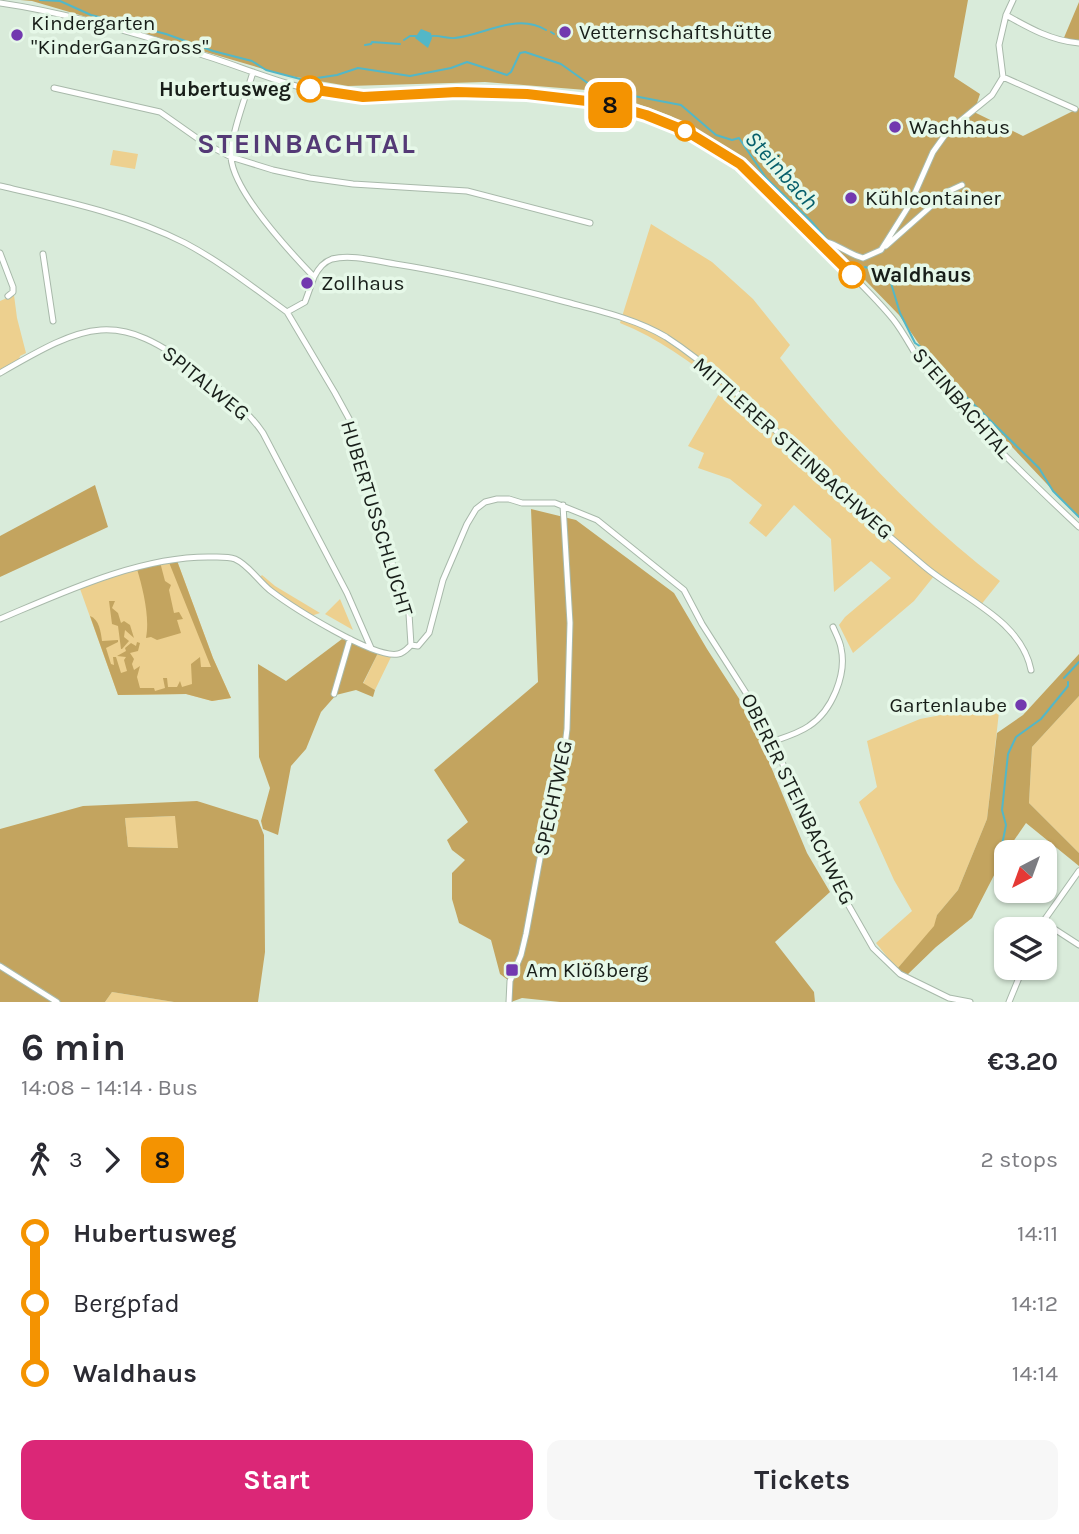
<!DOCTYPE html>
<html lang="en">
<head>
<meta charset="utf-8">
<style>
	body { margin:0; font-family:Karla,sans-serif; background:#f7f7f7; color:#2b2b33; height:100vh; display:flex; flex-direction:column; font-size:26px; white-space:nowrap }
	* { box-sizing:border-box; margin:0 }
	p { font-size:23px; color:#7c7c81 }
	.icon { flex:none; width:38px; height:38px; fill:none; stroke:currentColor; stroke-width:2; stroke-linecap:round; stroke-linejoin:round }
	.map { position:relative; height:1002px; overflow:hidden }
	.panel { display:flex; flex-direction:column; background:#fff; flex:1 }
	.panel>* { flex:none }
	.badge { padding:0 14px; border-radius:10px; font-size:24px; line-height:46px }
	.needle { width:46px; rotate:221deg }
	.tools { position:absolute; left:994px; top:840px; display:grid; gap:14px }
	.tools a { display:grid; place-items:center; width:63px; height:63px; border-radius:14px; background:#fff; box-shadow:0 2px 5px #0004; font-size:35px }
	.map>.badge { position:absolute; translate:-50% -50%; box-shadow:0 0 0 4px #fff }
	.legs { display:flex; align-items:center; gap:10px; height:77px; padding:0 21px; font-size:23px }
	.legs p { margin-inline-start:auto }
	.head { display:flex; align-items:center; justify-content:space-between; height:119px; padding:0 21px }
	h1 { font-size:38px; font-weight:700; line-height:52px }
	.cta { display:flex; gap:14px; margin-top:auto; padding:14px 21px }
	.cta a { flex:1; height:80px; border-radius:14px; background:#db2777; color:#fff; font-size:28px; font-weight:700; line-height:80px; text-align:center }
	.cta a+a { background:#f7f7f7; color:#2b2b33 }
	ul { padding:0 21px; list-style:none }
	li { display:flex; align-items:center; gap:24px; height:70px; font-size:26px }
	li i { display:grid; place-items:center; width:10px; height:100%; margin:0 9px; background:currentColor }
	li i::after { content:''; width:18px; height:18px; margin:-9px; border:5px solid; border-radius:50%; background:#fff }
	li p { margin-inline-start:auto }
	li:first-child i { background:linear-gradient(#0000 50%,currentColor 0) }
	li:last-child i { background:linear-gradient(currentColor 50%,#0000 0) }
	.map>svg:first-child { display:block }
	.green { fill:#edd08f }
	.forest { fill:#c3a45f; fill-rule:evenodd }
	.water { fill:#53b7c7 }
	.lines { fill:none; stroke-linecap:round; stroke-linejoin:round }
	.stream { stroke:#53b7c7; stroke-width:2 }
	.street-casing { stroke:#a8b9aa; stroke-width:7 }
	.street { stroke:#fff; stroke-width:5 }
	.line-1-casing { stroke:#fff; stroke-width:16 }
	.line-1 { stroke:#f49301; stroke-width:10 }
	.poi-dot { fill:#7239af; stroke:#e6f8e8; stroke-width:2.5 }
	.stop-1-dot { fill:#fff; stroke:#f49301; stroke-width:3.5 }
	.labels { text-anchor:middle; stroke-width:7; stroke-linejoin:round; paint-order:stroke }
	.poi-label { font-size:21px; fill:#181e19; stroke:#e6f8e8; text-anchor:start }
	.stop-label { font-size:21px; font-weight:bold; fill:#181e19; stroke:#e6f8e8; text-anchor:end }
	.street-label { font-size:21px; fill:#181e19; stroke:#e6f8e8 }
	.water-label { font-size:23px; font-style:italic; fill:#065f6b; stroke:#e6f8e8 }
	.district-label { font-size:28px; font-weight:bold; letter-spacing:2px; fill:#543a76; stroke:#e6f8e8 }
</style>
</head>
<body>
<div class="map">
<svg width="1079" height="1002" viewBox="0 0 1079 1002">
	<rect width="100%" height="100%" fill="#d9ebda"/>
	<path class="green" d="M 113,150 L 138,154 L 135,169 L 110,165 Z
		M 651,224 L 712,262 L 753,299 L 790,345 L 780,358 C 845,440 917,518 1000,581 L 980,606 L 934,576 L 914,601 L 853,653 L 839,625 L 845,617 L 891,578 L 871,561 L 834,592 L 831,539 L 794,505 L 766,537 L 749,523 L 762,505 L 730,479 L 698,468 L 704,453 L 688,446 L 723,387 C 690,362 658,338 620,323 Z
		M 14,295 L 17,318 L 26,353 L 20,356 L 18,363 L 0,373 L 0,301 Z
		M 176,558 L 213,658 L 231,698 L 212,701 L 186,694 L 118,695 L 79,586 Z
		M 262,575 L 275,586 L 320,613 L 311,616 L 280,598 L 258,579 Z
		M 340,599 L 353,630 L 325,614 Z
		M 378,653 L 391,657 L 375,690 L 363,684 Z
		M 1079,696 L 1079,853 L 1029,803 L 1032,747 Z
		M 993,705 L 999,712 L 987,819 L 958,890 L 937,915 L 935,926 L 897,969 L 876,943 L 912,911 L 894,880 L 859,802 L 877,787 L 867,741 L 920,719 Z
		M 176,816 L 179,848 L 128,847 L 125,818 Z
		M 112,992 L 174,1002 L 105,1002 Z"/>
	<path class="forest" d="M 20,0 L 968,0 L 954,77 L 980,94 L 974,112 L 1023,136 L 1079,108 L 1079,518 L 930,360 L 899,315 L 799,212 L 744,158 L 671,116 L 630,101 L 586,90 L 485,82 L 348,86 L 284,75 L 32,1 Z
		M 1079,2 L 1079,42 L 1063,40 Z
		M 95,485 L 108,527 L 0,577 L 0,536 Z
		M 531,509 L 576,520 L 674,593 L 707,649 L 749,714 L 807,853 L 830,892 L 775,942 L 814,992 L 815,1002 L 560,1002 L 522,998 L 511,1002 L 512,983 L 500,974 L 491,940 L 459,923 L 452,899 L 452,873 L 465,860 L 452,850 L 447,840 L 468,822 L 434,770 L 538,682 Z
		M 176,558 L 213,658 L 231,698 L 212,701 L 186,694 L 118,695 L 90,616 C 99,619 101,632 102,641 L 118,640 L 118,642 L 106,648 L 111,664 L 114,665 L 113,657 L 116,657 L 121,673 L 127,671 L 124,660 L 126,657 L 117,656 L 126,651 L 125,648 L 131,643 L 136,646 L 137,642 L 140,643 L 138,651 L 130,653 L 134,659 L 132,664 L 134,670 L 140,666 L 137,677 L 140,688 L 154,688 L 155,691 L 165,688 L 163,678 L 167,678 L 168,687 L 177,687 L 180,681 L 182,687 L 192,684 L 191,664 L 200,657 L 201,667 L 211,667 L 168,560 Z
		M 160,562 L 165,581 L 171,585 L 169,590 L 174,613 L 179,612 L 183,619 L 177,620 L 181,633 L 157,640 L 151,637 L 146,638 C 150,617 143,589 137,569 Z
		M 109,601 L 115,601 L 112,608 L 118,613 L 121,623 L 124,621 L 130,625 L 134,638 L 125,630 L 124,637 L 129,641 L 122,649 L 121,649 L 118,626 L 112,624 Z
		M 342,639 L 378,653 L 363,683 L 375,690 L 373,697 L 356,690 L 336,695 L 321,712 L 306,749 L 291,766 L 278,835 L 263,829 L 261,821 L 270,788 L 259,757 L 258,664 L 286,681 Z
		M 1079,654 L 1079,696 L 1032,747 L 1029,803 L 1079,853 L 1079,866 L 1026,823 L 1006,852 L 972,918 L 936,947 L 906,976 L 897,969 L 934,926 L 937,915 L 958,890 L 987,819 L 997,733 L 1023,715 Z
		M 197,801 L 258,820 L 264,835 L 265,952 L 258,1002 L 174,1002 L 112,992 L 105,1002 L 0,1002 L 0,829 L 83,806 ZM 175,816 L 178,848 L 128,847 L 125,818 Z"/>
	<path class="water" d="M 421,29 L 431,33 L 432,38 L 428,48 L 415,38 Z"/>
	<g class="lines">
		<path class="stream" d="M 40,0 L 60,1 L 91,15 L 166,34 L 213,51 L 252,61 L 266,70 L 304,80 L 337,75 L 358,68 L 410,76 L 451,68 L 467,62 L 507,75 L 511,72 L 520,53 L 525,52 L 561,64 L 589,84 L 618,93 L 681,105 L 716,135 L 732,140 L 739,138 L 766,178 L 811,221 L 827,240
			M 551,32 L 554,34
			M 432,36 C 440,35 447,39 455,38 C 485,35 517,12 546,30
			M 558,36 L 561,38
			M 404,40 L 410,36 L 416,36
			M 365,45 L 371,44 L 372,42 L 400,44
			M 865,267 L 882,272 L 890,280 L 900,313 L 915,343 L 924,349 L 957,388 L 1039,468 L 1053,491 L 1079,517
			M 1064,678 L 1079,662
			M 999,860 L 1006,825 L 1002,810 L 1008,754 L 1016,737 L 1041,719 L 1068,686 L 1068,682"/>
		<defs>
			<path id="street" d="M 0,3 C 63,12 136,33 197,53 C 243,67 289,88 337,95 C 377,100 418,92 458,92 C 558,91 651,103 736,161 C 767,182 792,215 818,242 C 843,267 870,291 893,319 C 905,334 913,352 924,367 C 971,424 1025,476 1079,527
				M 1006,15 C 1029,28 1052,41 1079,43
				M 253,72 C 247,93 230,137 231,157 C 233,191 290,252 314,277 L 305,302 L 287,312 L 335,393 L 353,426 L 372,507 L 403,593 L 409,614 L 411,645
				M 1003,77 L 1075,109
				M 54,88 L 160,112 L 204,143 L 231,157 L 273,170 L 310,178 L 353,184 L 467,191 L 590,223
				M 0,186 C 61,200 128,214 185,243 C 221,262 254,288 287,312
				M 816,240 C 835,241 845,253 863,258 L 881,250 L 888,239 L 910,204 L 933,152 L 948,131 L 992,95 L 1003,77 L 999,45 L 1006,15 L 1013,0
				M 886,246 L 947,192 L 962,185
				M 0,253 L 13,287 L 13,292 L 8,296
				M 43,254 L 53,321
				M 314,277 C 318,269 323,262 332,259 C 351,254 376,261 395,264 C 453,273 510,287 566,302 C 600,311 636,319 666,337 C 720,372 763,419 809,463 C 845,499 885,533 924,566 C 960,597 1021,619 1031,670
				M 0,373 C 85,324 117,307 200,374 C 223,392 246,408 263,433 L 347,593 L 371,648
				M 0,619 C 64,592 138,557 208,557 C 217,557 227,556 235,559 C 249,565 259,582 271,591 C 292,607 374,659 398,654 C 404,653 407,649 411,645
				M 411,645 L 418,646 L 429,633 L 443,580 L 467,524 L 476,509 L 485,502 L 497,499 L 509,499 L 522,503 L 555,503 L 597,520 L 684,590 L 702,624 L 762,718 L 778,749 L 796,805 L 821,857 L 873,948 L 900,974 L 949,998 L 970,1002
				M 334,694 L 350,639
				M 774,741 C 786,737 799,733 809,726 C 832,711 847,674 841,648 C 840,641 836,634 833,627
				M 1042,921 L 1079,945
				M 1038,929 L 1079,871
				M 0,966 L 57,1002
				M 509,1002 L 510,981 L 521,955 L 526,934 L 541,853 L 562,770 L 567,729 L 570,623 L 563,505
				M 1009,1002 L 1023,968"/>
		</defs>
		<use href="#street" class="street-casing"/>
		<use href="#street" class="street"/>
	</g>
	<g class="lines">
		<defs>
			<path id="line-1" d="M 310,89 L 363,97 L 457,92 L 527,94 L 604,103 L 646,115 L 686,131 L 740,164 L 852,275"/>
		</defs>
		<use href="#line-1" class="line-1-casing"/>
		<use href="#line-1" class="line-1"/>
	</g>
	<g class="poi-dot">
		<circle cx="565" cy="32" r="7"/>
		<circle cx="17" cy="35" r="7"/>
		<circle cx="895" cy="127" r="7"/>
		<circle cx="851" cy="198" r="7"/>
		<circle cx="307" cy="283" r="7"/>
		<circle cx="1021" cy="705" r="7"/>
		<rect x="505" y="963" width="14" height="14" rx="3.5"/>
	</g>
	<g class="stop-1-dot">
		<circle cx="310" cy="89" r="12"/>
		<circle cx="685" cy="131" r="9"/>
		<circle cx="852" cy="275" r="12"/>
	</g>
	<g class="labels">
		<g class="poi-label">
			<text x="31" y="30">Kindergarten<tspan x="31" dy="24">"KinderGanzGross"</tspan></text>
			<text x="579" y="39">Vetternschaftshütte</text>
			<text x="909" y="134">Wachhaus</text>
			<text x="865" y="205">Kühlcontainer</text>
			<text x="321" y="290">Zollhaus</text>
			<text x="1007" y="712" text-anchor="end">Gartenlaube</text>
			<text x="526" y="977">Am Klößberg</text>
		</g>
		<g class="stop-label">
			<text x="291" y="96">Hubertusweg</text>
			<text x="871" y="282" text-anchor="start">Waldhaus</text>
		</g>
		<g class="street-label">
			<text transform="translate(206 383) rotate(39)" y="7">SPITALWEG</text>
			<text transform="translate(962 403) rotate(49)" y="7">STEINBACHTAL</text>
			<text transform="translate(793 448) rotate(42)" y="7">MITTLERER STEINBACHWEG</text>
			<text transform="translate(377 518) rotate(73)" y="7">HUBERTUSSCHLUCHT</text>
			<text transform="translate(553 798) rotate(-78)" y="7">SPECHTWEG</text>
			<text transform="translate(798 799) rotate(64)" y="7">OBERER STEINBACHWEG</text>
		</g>
		<g class="water-label">
			<text transform="translate(782 170) rotate(48)" y="8">Steinbach</text>
		</g>
		<g class="district-label">
			<text x="307" y="153">STEINBACHTAL</text>
		</g>
	</g>
</svg>
<div class="tools">
<a><svg class="needle" viewBox="-14 -14 28 28"><path d="M0-13l5 13h-10z" fill="#e53935"/><path d="M0 13l5-13h-10z" fill="#7c7c81"/></svg></a>
<a><svg class="icon" aria-label="layers" viewBox="0 0 24 24"><path d="M12 4l9 5-9 5-9-5zM3 14l9 5 9-5"/></svg></a>
</div>
<b class="badge" style="left:610px;top:105px;background:#f49301;color:#111">8</b>
</div>
<section class="panel">
<div class="head"><div><h1>6 min</h1><p>14:08 – 14:14 · Bus</p></div><b>€3.20</b></div>
<div class="legs"><svg class="icon" aria-label="walk" viewBox="0 0 24 24"><circle cx="13" cy="4" r="2"/><path d="M13 8l-2 6 4 7M11 14l-3 7M7 12l3-4h3l4 4"/></svg>3<svg class="icon" aria-label="forward" viewBox="0 0 24 24"><path d="M9 5l7 7-7 7"/></svg><b class="badge" style="background:#f49301;color:#111">8</b><p>2 stops</p></div>
<ul>
<li><i style="color:#f49301"></i><b>Hubertusweg</b><p>14:11</p></li>
<li><i style="color:#f49301"></i><span>Bergpfad</span><p>14:12</p></li>
<li><i style="color:#f49301"></i><b>Waldhaus</b><p>14:14</p></li>
</ul>
<div class="cta"><a>Start</a><a>Tickets</a></div>
</section>
</body>
</html>
